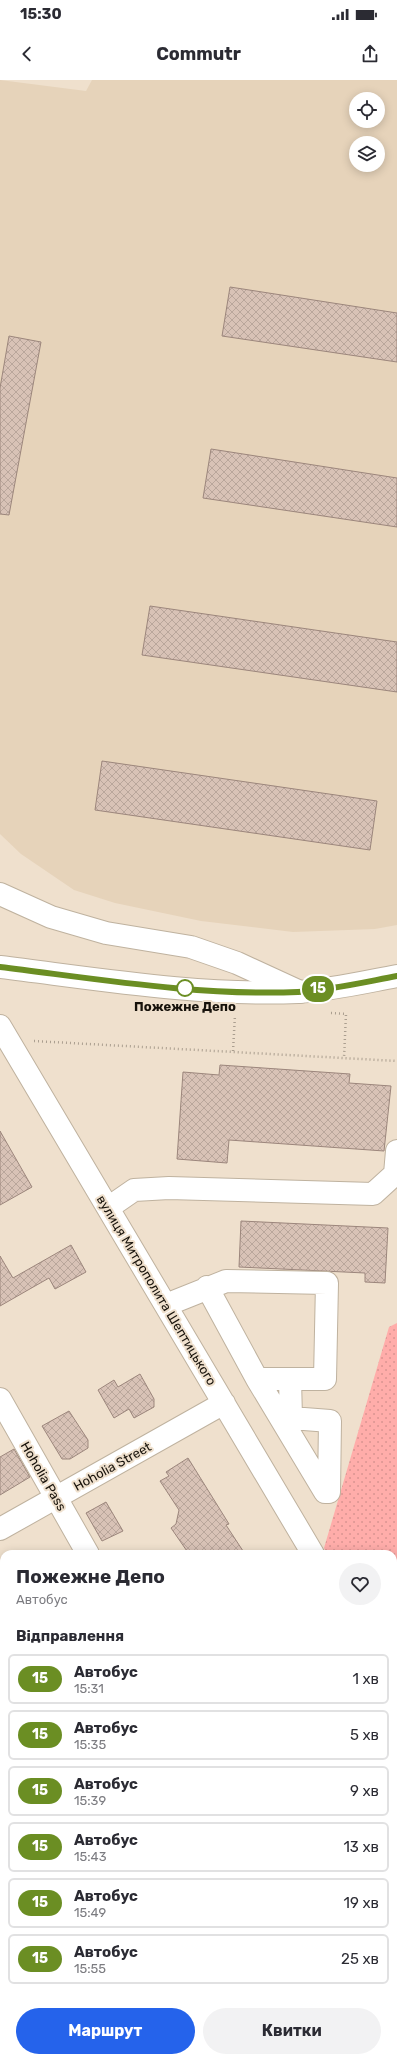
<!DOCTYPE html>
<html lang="uk">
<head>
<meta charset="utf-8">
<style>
	body { margin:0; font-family:Rubik,sans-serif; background:#f2f2f3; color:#2b2b33; height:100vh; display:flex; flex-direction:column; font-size:15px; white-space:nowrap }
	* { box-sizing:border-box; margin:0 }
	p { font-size:13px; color:#7c7c81 }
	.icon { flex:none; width:22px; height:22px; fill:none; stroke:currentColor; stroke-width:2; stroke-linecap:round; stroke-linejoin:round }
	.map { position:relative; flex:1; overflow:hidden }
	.panel { position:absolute; left:0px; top:1470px; width:397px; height:512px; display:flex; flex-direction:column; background:#fff; border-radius:12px 12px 0 0; box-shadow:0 2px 10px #0003 }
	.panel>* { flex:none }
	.badge { padding:0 8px; border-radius:13px; font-size:14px; line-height:26px }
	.tools { position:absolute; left:349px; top:12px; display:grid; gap:8px }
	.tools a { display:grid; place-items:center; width:36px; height:36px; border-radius:50%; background:#fff; box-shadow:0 2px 10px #0003; font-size:20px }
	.map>.badge { position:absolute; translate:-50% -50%; box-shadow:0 0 0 2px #fff }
	h2 { padding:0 16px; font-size:15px; line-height:36px }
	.round { display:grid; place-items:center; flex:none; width:42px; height:42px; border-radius:21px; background:#f2f2f3 }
	.head { display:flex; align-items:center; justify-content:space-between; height:68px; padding:0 16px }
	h1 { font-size:19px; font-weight:700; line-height:30px }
	.action { display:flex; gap:8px; margin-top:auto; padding:8px 16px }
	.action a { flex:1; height:46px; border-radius:24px; background:#2563eb; color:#fff; font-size:16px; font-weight:700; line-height:46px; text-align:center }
	.action a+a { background:#f2f2f3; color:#2b2b33 }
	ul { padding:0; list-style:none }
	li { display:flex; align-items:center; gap:12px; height:50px; margin:0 8px 6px; padding:0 8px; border:2px solid #e1e1e2; border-radius:6px }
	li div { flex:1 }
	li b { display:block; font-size:15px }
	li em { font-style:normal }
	li .badge { min-width:44px; font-weight:700; text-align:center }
	.status { display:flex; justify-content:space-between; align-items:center; height:28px; padding:0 20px; background:#fff; direction:ltr }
	.status svg { height:11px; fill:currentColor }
	header { display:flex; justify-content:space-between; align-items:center; height:52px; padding:0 16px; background:#fff; font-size:18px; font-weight:700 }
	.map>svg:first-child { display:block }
	.built { fill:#e6d3ba; fill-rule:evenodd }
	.grass { fill:url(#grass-dots) }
	.building { fill:url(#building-cross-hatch); stroke:#9c867c }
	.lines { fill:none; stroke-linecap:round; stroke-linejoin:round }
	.minor-casing { stroke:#bfb29f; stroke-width:24 }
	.major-casing { stroke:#bfb29f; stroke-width:24 }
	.path { stroke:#aa9e8f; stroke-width:2.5; stroke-dasharray:1 3; stroke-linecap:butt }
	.minor { stroke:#fff; stroke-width:22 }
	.major { stroke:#fff; stroke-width:22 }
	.line-casing { stroke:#fff; stroke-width:9 }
	.line { stroke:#6b8e23; stroke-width:6 }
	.stop-dot { fill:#fff; stroke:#6b8e23; stroke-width:2 }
	.labels { text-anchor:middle; stroke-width:4; stroke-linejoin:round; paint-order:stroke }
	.stop-label { font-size:13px; font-weight:bold; fill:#17120b; stroke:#efe0cd }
	.street-label { font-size:13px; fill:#17120b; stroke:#efe0cd }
</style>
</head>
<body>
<div class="status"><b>15:30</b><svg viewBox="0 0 49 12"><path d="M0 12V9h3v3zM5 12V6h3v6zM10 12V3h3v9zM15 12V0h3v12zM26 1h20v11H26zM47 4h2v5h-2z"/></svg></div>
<header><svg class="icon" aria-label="back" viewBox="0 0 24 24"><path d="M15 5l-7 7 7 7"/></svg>Commutr<svg class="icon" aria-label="share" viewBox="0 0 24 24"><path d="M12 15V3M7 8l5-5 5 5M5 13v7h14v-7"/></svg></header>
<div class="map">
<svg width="397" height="1982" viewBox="0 0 397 1982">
	<defs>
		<pattern id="grass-dots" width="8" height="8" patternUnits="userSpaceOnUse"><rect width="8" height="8" fill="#ffadaa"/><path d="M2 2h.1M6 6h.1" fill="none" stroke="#da9491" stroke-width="1.8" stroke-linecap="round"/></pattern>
		<pattern id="building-cross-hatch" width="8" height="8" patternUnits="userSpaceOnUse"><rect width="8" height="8" fill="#d8c2b6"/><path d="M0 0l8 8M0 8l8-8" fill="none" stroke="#b9a69b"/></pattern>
	</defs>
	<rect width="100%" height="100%" fill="#efe0cd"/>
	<path class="built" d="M 0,0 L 86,11 L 92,0 L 397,0 L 397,845 L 375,849 L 293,852 L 201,841 L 115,823 L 74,810 L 21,774 L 0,754 ZM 356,19 L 378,19 L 378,41 L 356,41 ZM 356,63 L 378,63 L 378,85 L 356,85 Z"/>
	<path class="grass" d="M 397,1243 L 397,1592 L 393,1586 L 393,1474 L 327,1474 L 324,1468 L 389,1247 Z"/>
	<path class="building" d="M 230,207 L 397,233 L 397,282 L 222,256 Z
		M 9,256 L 41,262 L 9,435 L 0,434 L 0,308 Z
		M 211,369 L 397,398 L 397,447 L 203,418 Z
		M 150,526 L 397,562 L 397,612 L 142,575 Z
		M 102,681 L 377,721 L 370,770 L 95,730 Z
		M 220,985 L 350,994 L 349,1003 L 391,1006 L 384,1071 L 229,1060 L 227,1083 L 177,1079 L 183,992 L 219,995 Z
		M 0,1051 L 32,1107 L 0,1125 Z
		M 241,1141 L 388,1148 L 385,1203 L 365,1202 L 365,1193 L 239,1187 Z
		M 71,1165 L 86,1192 L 55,1209 L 49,1198 L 0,1226 L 0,1176 L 13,1198 Z
		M 140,1294 L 154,1319 L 154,1327 L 134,1338 L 129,1329 L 114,1338 L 98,1310 L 114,1300 L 118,1307 Z
		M 69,1331 L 88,1360 L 88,1368 L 70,1379 L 62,1379 L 42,1346 Z
		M 14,1369 L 30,1397 L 0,1415 L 0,1377 Z
		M 188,1378 L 229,1444 L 226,1445 L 245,1474 L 189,1474 L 171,1448 L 176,1444 L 179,1430 L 160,1401 L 169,1396 L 166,1392 Z
		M 106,1422 L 123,1451 L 102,1461 L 86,1433 Z"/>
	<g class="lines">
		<defs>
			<path id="minor" d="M 0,814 L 51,837 L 106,853 L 191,867 L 237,883 L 300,912
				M 0,946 L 313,1474
				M 108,1128 L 134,1110 L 169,1108 L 373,1114 L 395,1094 L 397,1071
				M 166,1225 L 226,1201 L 327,1203 L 325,1299 L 257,1299 L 207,1207
				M 257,1299 L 325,1412 L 329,1412 L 330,1341 L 291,1338 L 290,1299
				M 0,1319 L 88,1474
				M 0,1449 L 224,1323
				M 393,1610 L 397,1617
				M 0,1738 L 4,1745
				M 128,1978 L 131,1982
				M 386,1978 L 389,1982"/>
			<path id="major" d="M 0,887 C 98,899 199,916 298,912 C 331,910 365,902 397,896"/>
		</defs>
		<use href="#minor" class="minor-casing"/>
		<use href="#major" class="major-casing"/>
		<path class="path" d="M 331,933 L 346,934 L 344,978
			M 34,961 L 397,981
			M 233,971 L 235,935"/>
		<use href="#minor" class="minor"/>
		<use href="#major" class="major"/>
	</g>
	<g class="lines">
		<defs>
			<path id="line" d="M 0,887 C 98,899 199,916 298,912 C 331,910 365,902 397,896"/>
		</defs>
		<use href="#line" class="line-casing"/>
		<use href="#line" class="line"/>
	</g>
	<circle class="stop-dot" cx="185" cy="908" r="8"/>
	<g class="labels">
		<g class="stop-label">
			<text x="185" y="931">Пожежне Депо</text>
		</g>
		<g class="street-label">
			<text transform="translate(157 1210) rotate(59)" y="5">вулиця Митрополита Шептицького</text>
			<text transform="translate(112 1386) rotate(-29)" y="5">Hoholia Street</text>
			<text transform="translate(44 1396) rotate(60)" y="5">Hoholia Pass</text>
		</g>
	</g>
</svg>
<div class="tools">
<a><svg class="icon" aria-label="locate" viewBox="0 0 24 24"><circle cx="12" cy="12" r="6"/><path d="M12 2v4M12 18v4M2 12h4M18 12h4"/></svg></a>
<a><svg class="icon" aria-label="layers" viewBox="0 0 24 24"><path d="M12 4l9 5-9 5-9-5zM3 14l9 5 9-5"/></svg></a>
</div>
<b class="badge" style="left:318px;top:909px;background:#6b8e23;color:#fff">15</b>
<section class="panel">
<div class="head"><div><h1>Пожежне Депо</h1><p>Автобус</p></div><a class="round"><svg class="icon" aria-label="heart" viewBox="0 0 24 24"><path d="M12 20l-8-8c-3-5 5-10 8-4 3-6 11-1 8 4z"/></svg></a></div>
<h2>Відправлення</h2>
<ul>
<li><span class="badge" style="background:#6b8e23;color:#fff">15</span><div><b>Автобус</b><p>15:31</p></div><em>1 хв</em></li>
<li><span class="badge" style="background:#6b8e23;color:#fff">15</span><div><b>Автобус</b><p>15:35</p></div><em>5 хв</em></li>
<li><span class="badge" style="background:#6b8e23;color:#fff">15</span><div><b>Автобус</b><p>15:39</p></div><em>9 хв</em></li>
<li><span class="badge" style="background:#6b8e23;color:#fff">15</span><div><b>Автобус</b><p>15:43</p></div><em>13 хв</em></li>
<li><span class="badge" style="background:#6b8e23;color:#fff">15</span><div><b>Автобус</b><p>15:49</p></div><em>19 хв</em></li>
<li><span class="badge" style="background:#6b8e23;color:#fff">15</span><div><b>Автобус</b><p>15:55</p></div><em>25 хв</em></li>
</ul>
<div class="action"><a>Маршрут</a><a>Квитки</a></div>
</section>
</div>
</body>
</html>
